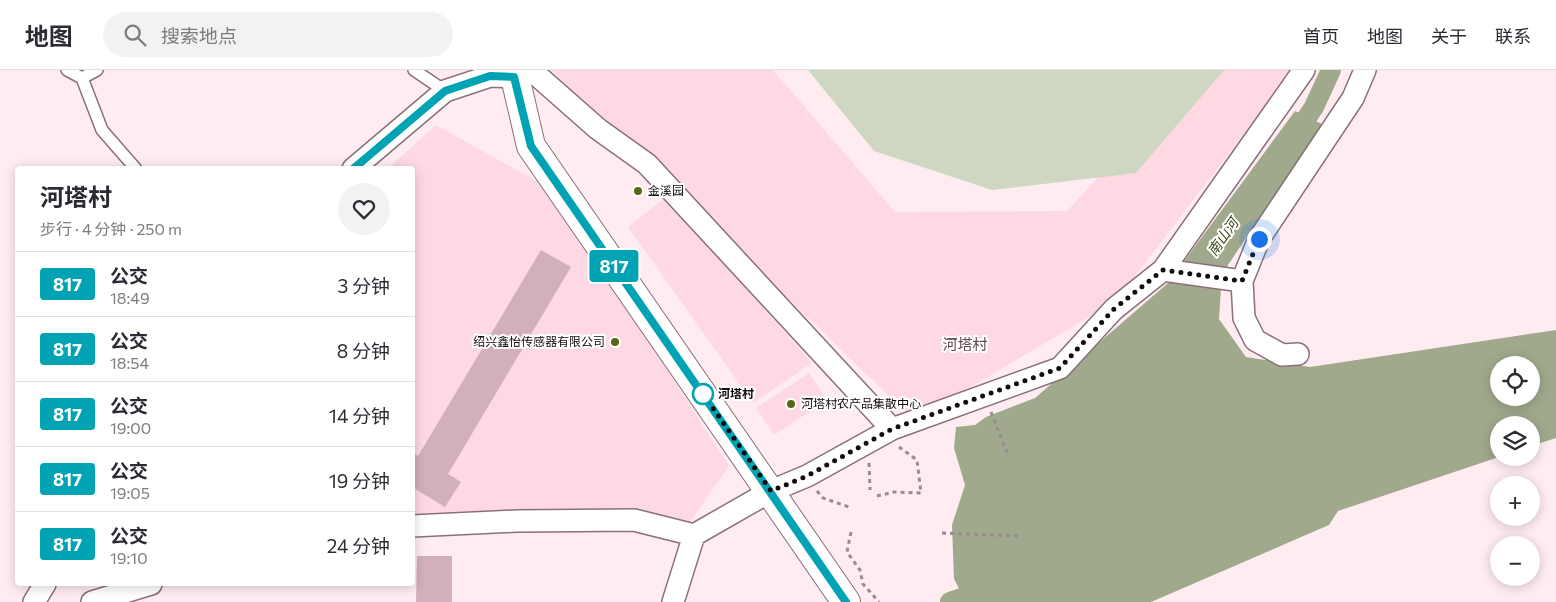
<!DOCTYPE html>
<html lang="zh">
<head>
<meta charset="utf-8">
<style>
	body { margin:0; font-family:Commissioner,"Noto Sans SC",sans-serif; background:#f2f2f3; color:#2b2b33; height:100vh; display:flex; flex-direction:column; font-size:19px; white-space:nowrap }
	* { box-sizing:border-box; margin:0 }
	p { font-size:16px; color:#7c7c81 }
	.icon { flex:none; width:28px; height:28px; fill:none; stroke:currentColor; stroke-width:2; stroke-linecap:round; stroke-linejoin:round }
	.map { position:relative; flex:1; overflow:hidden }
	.side { position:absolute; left:15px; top:96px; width:400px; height:420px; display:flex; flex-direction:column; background:#fff; border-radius:5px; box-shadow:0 2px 12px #0003 }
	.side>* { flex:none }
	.badge { padding:0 10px; border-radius:4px; font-size:18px; line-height:32px }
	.controls { position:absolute; left:1490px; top:286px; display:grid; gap:10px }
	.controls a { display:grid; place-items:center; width:50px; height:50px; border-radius:50%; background:#fff; box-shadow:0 2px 12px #0003; font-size:25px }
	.you { position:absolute; width:25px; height:25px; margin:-12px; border:4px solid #fff; border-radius:50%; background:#1a73e8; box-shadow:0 0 0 8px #1a73e833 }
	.map>.badge { position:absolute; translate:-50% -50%; box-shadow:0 0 0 2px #fff }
	.round { display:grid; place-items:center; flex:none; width:52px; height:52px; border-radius:26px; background:#f2f2f3 }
	.overview { display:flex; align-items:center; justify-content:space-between; height:85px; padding:0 25px }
	h1 { font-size:24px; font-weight:700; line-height:38px }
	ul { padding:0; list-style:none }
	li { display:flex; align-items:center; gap:15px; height:65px; padding:0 25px; border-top:1px solid #e1e1e2 }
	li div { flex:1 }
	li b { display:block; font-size:19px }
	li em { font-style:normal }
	li .badge { min-width:55px; font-weight:700; text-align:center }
	header { display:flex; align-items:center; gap:30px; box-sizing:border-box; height:70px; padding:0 25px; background:#fff; border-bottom:1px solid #e1e1e2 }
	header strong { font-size:24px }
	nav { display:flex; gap:28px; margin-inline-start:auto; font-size:18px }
	.search { width:350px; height:45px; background:#f2f2f3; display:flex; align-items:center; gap:12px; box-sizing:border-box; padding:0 18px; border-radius:28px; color:#7c7c81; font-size:19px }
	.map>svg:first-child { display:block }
	.built { fill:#fed9e4 }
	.green { fill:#cfd6c1 }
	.water { fill:#a0a98c; fill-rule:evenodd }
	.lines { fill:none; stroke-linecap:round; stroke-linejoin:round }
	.canal { stroke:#a0a98c; stroke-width:20 }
	.building { fill:#d2b0ba }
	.lane-casing { stroke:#8a7078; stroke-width:14 }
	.street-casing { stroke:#8a7078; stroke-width:24 }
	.secondary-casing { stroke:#8a7078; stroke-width:30 }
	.path { stroke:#998b8e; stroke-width:3; stroke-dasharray:4 4; stroke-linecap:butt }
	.lane { stroke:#fff; stroke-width:11 }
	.street { stroke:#fff; stroke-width:21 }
	.secondary { stroke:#fff; stroke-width:28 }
	.line-casing { stroke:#fff; stroke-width:11 }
	.line { stroke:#00a3b4; stroke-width:8 }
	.walk { stroke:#140b0d; stroke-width:5; stroke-dasharray:0 9 }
	.poi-dot { fill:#566813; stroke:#fff; stroke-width:2 }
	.stop-dot { fill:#fff; stroke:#00a3b4; stroke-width:2.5 }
	.labels { text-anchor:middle; stroke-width:4; stroke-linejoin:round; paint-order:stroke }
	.poi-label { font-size:12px; fill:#140b0d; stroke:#fff; text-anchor:start }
	.stop-label { font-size:12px; font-weight:bold; fill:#140b0d; stroke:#fff; text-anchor:start }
	.water-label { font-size:14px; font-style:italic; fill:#374313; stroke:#fff }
	.quarter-label { font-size:15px; fill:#634b52; stroke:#fff }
</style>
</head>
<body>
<header>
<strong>地图</strong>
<div class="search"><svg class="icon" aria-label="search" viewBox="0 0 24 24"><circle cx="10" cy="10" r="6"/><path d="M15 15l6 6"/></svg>搜索地点</div>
<nav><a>首页</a><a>地图</a><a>关于</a><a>联系</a></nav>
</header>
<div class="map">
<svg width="1556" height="532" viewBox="0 0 1556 532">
	<rect width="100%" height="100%" fill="#feecf1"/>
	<path class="built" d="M 551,0 L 773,0 L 895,142 L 1067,141 L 1197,0 L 1293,0 L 1115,232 L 914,350 Z
		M 436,55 L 551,119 L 729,396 L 690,452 L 413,445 L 412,99 L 387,99 Z
		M 665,128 L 812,293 L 753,333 L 628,157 Z
		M 809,303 L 827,330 L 774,365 L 756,338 Z"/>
	<path class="green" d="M 808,0 L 1224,0 L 1136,103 L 992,120 L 874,81 Z"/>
	<path class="water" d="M 1295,41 L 1322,54 L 1228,195 L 1221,218 L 1219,249 L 1246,287 L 1310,297 L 1556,260 L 1556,368 L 1531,376 L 1531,355 L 1499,355 L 1499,387 L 1338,441 L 1329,455 L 1151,532 L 966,532 L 954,509 L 952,455 L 965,415 L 954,378 L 956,357 L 975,355 L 986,347 L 1035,328 L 1168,213 ZM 1499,295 L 1531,295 L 1531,328 L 1499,328 Z"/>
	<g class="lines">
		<path class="canal" d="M 1292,70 L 1314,37 L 1331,0
			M 950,532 L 988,519"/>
	</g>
	<path class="building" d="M 541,180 L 571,197 L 448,404 L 461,412 L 445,437 L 412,417 L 412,382 L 418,386 Z
		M 417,486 L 452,486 L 452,532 L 416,532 Z"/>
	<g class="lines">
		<defs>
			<path id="lane" d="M 67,0 L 82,8 L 102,60 L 136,99
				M 414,0 L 445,21
				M 82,8 L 97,0"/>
			<path id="street" d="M 531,0 L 598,59 L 647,94 L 892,359
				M 353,99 L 445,21 L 490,6 L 515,7
				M 1163,200 L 1242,211
				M 1298,284 L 1282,285 L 1255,270 L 1244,248 L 1242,211 L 1259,169 L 1353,28 L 1365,0
				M 412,456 L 517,451 L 634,450 L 694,465 L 771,421 L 807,406 L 892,359 L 1060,298 L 1114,239 L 1163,200 L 1304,0
				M 34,532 L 45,514
				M 92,532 L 151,514
				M 673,532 L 694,465"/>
			<path id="secondary" d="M 519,0 L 515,7 L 531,76 L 846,532"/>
		</defs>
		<use href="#lane" class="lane-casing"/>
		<use href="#street" class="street-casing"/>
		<use href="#secondary" class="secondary-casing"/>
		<path class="path" d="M 991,342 L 1008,385
			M 869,393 L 870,420
			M 817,421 L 823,428 L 849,437
			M 877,426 L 894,422 L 921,423 L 917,390 L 899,377
			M 851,462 L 847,482 L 860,500 L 863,514 L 879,532
			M 942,463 L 1021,466"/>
		<use href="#lane" class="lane"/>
		<use href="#street" class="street"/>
		<use href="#secondary" class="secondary"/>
	</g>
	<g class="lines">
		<defs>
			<path id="line" d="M 353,99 L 445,21 L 490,6 L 514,7 L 531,76 L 846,532"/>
		</defs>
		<use href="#line" class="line-casing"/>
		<use href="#line" class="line"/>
		<path class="walk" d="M 703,324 L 771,421 L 807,406 L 892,359 L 1060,298 L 1114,239 L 1163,200 L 1242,211 L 1259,169"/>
	</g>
	<g class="poi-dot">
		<circle cx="638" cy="121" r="5"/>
		<circle cx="615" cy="272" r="5"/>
		<circle cx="791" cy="334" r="5"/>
	</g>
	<circle class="stop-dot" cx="703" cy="324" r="10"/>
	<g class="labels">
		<g class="poi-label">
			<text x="648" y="125">金溪园</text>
			<text x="605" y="276" text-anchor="end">绍兴鑫怡传感器有限公司</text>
			<text x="801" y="338">河塔村农产品集散中心</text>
		</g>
		<g class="stop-label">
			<text x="718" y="328">河塔村</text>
		</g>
		<g class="water-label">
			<text transform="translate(1223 167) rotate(-55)" y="5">南山河</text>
		</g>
		<g class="quarter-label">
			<text x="965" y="280">河塔村</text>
		</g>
	</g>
</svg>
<div class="controls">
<a><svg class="icon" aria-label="locate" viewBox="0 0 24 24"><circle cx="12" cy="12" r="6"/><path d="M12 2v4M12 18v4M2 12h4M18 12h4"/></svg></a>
<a><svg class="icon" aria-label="layers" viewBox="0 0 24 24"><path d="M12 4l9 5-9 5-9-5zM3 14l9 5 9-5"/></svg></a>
<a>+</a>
<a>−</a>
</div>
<div class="you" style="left:1259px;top:169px"></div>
<b class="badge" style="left:614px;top:196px;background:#00a3b4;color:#fff">817</b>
<section class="side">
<div class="overview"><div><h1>河塔村</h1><p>步行 · 4 分钟 · 250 m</p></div><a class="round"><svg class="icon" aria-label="heart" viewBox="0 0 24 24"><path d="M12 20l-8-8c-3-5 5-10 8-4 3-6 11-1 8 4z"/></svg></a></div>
<ul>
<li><span class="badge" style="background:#00a3b4;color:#fff">817</span><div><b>公交</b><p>18:49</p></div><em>3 分钟</em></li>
<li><span class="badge" style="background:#00a3b4;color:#fff">817</span><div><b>公交</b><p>18:54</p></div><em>8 分钟</em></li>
<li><span class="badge" style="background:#00a3b4;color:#fff">817</span><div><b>公交</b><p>19:00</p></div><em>14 分钟</em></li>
<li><span class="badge" style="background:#00a3b4;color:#fff">817</span><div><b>公交</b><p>19:05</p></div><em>19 分钟</em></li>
<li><span class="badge" style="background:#00a3b4;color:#fff">817</span><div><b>公交</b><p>19:10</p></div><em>24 分钟</em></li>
</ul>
</section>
</div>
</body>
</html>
